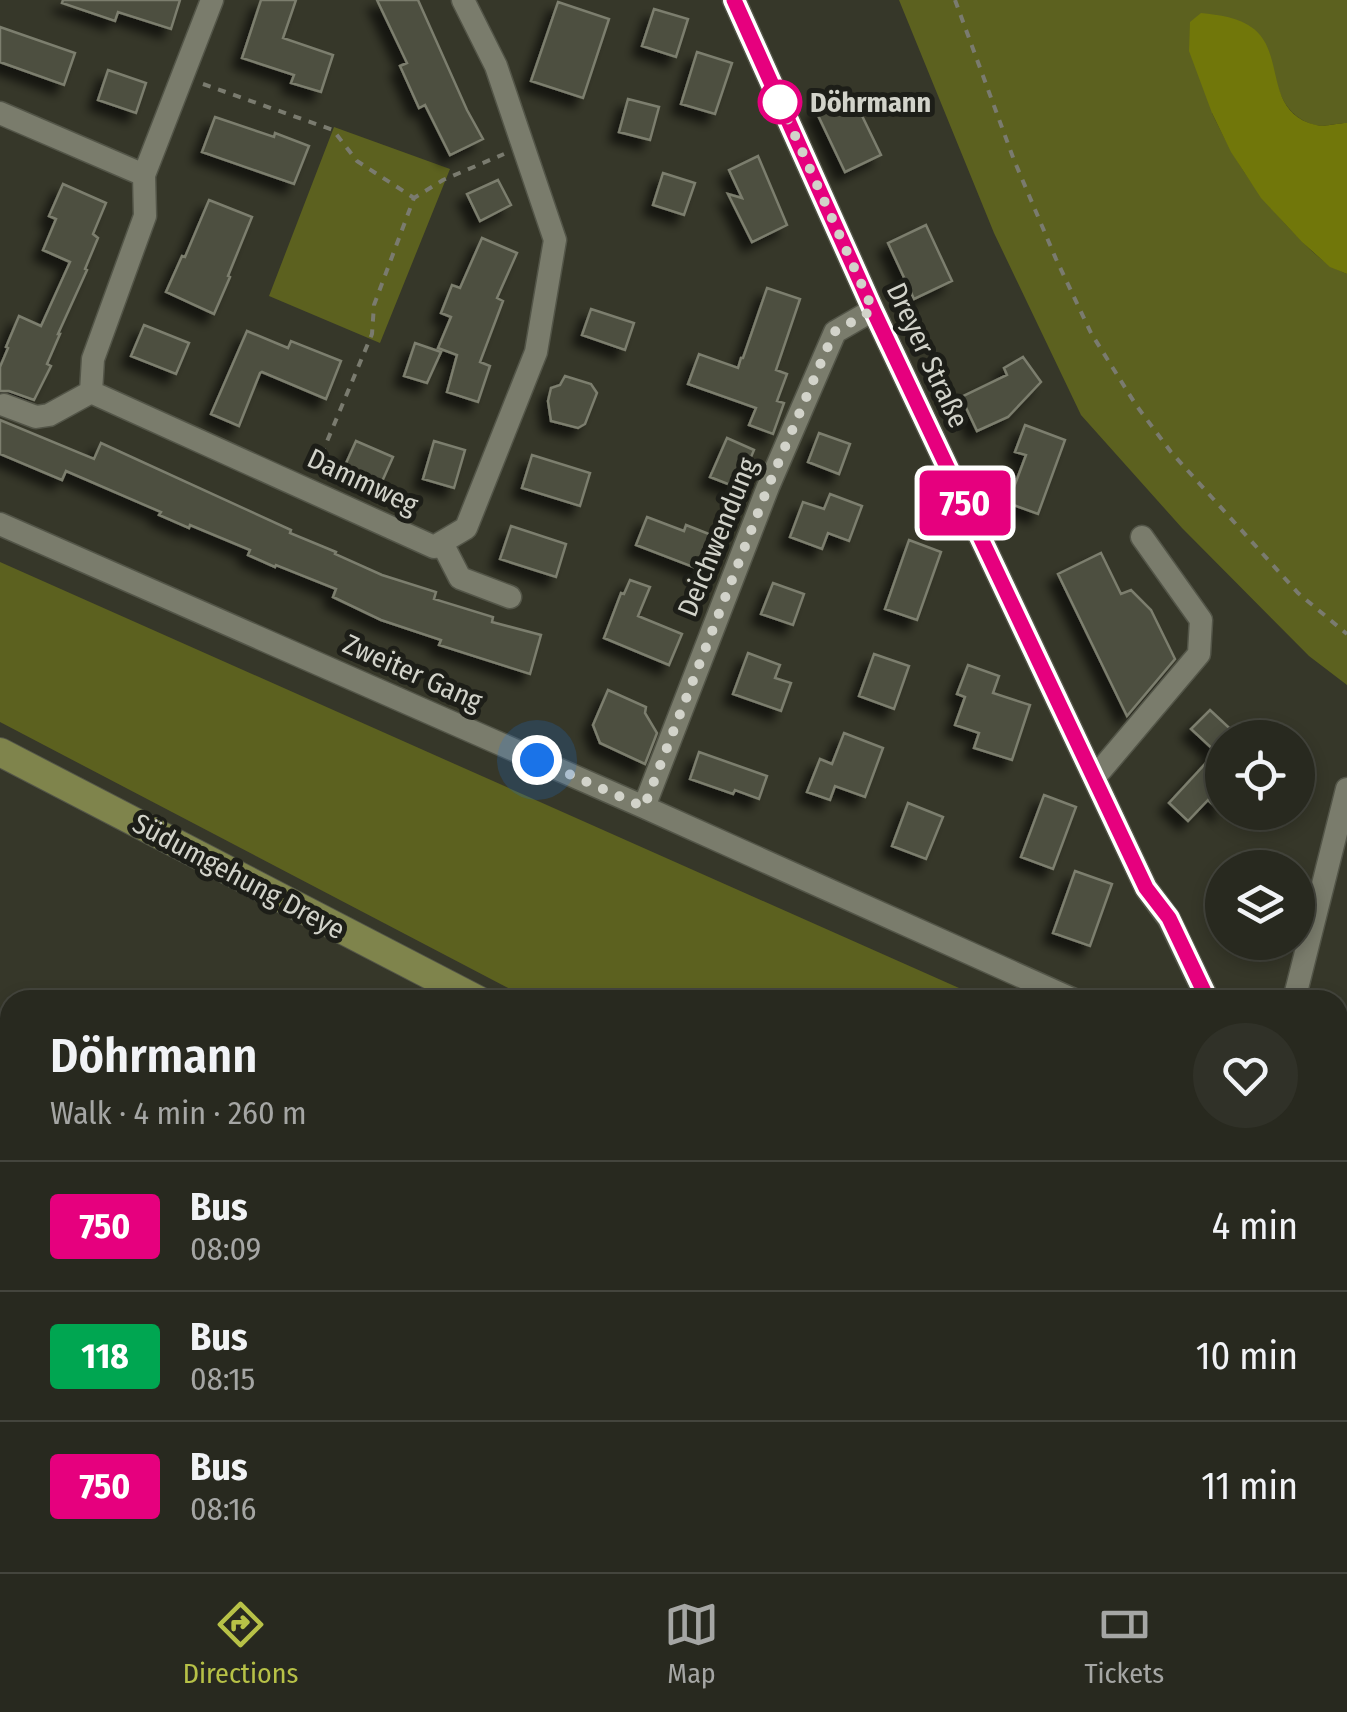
<!DOCTYPE html>
<html lang="en">
<head>
<meta charset="utf-8">
<style>
	body { margin:0; font-family:"Fira Sans Condensed",sans-serif; background:#303128; color:#f1f3f6; height:100vh; display:flex; flex-direction:column; font-size:38px; white-space:nowrap }
	* { box-sizing:border-box; margin:0 }
	p { font-size:32px; color:#a5a6a4 }
	.icon { flex:none; width:55px; height:55px; fill:none; stroke:currentColor; stroke-width:2; stroke-linecap:round; stroke-linejoin:round }
	.map { position:relative; flex:1; overflow:hidden }
	.sheet { position:absolute; left:0px; top:990px; width:1348px; height:582px; display:flex; flex-direction:column; background:#28291f; border-radius:30px 30px 0 0; box-shadow:0 5px 15px #0003,0 0 0 2px #44453d }
	.sheet>* { flex:none }
	.badge { padding:0 20px; border-radius:8px; font-size:35px; line-height:65px }
	.tools { position:absolute; left:1205px; top:720px; display:grid; gap:20px }
	.tools a { display:grid; place-items:center; width:110px; height:110px; border-radius:50%; background:#28291f; box-shadow:0 5px 15px #0003,0 0 0 2px #44453d; font-size:50px }
	.you { position:absolute; width:50px; height:50px; margin:-25px; border:8px solid #fff; border-radius:50%; background:#1a73e8; box-shadow:0 0 0 15px #1a73e833 }
	.map>.badge { position:absolute; translate:-50% -50%; box-shadow:0 0 0 5px #fff }
	.round { display:grid; place-items:center; flex:none; width:105px; height:105px; border-radius:52px; background:#303128 }
	.overview { display:flex; align-items:center; justify-content:space-between; height:170px; padding:0 50px }
	h1 { font-size:48px; font-weight:600; line-height:75px }
	ul { padding:0; list-style:none }
	li { display:flex; align-items:center; gap:30px; height:130px; padding:0 50px; border-top:2px solid #44453d }
	li div { flex:1 }
	li b { display:block; font-size:38px }
	li em { font-style:normal }
	li .badge { min-width:110px; font-weight:700; text-align:center }
	.tab-bar { display:flex; justify-content:space-around; align-items:center; height:140px; border-top:2px solid #44453d; background:#28291f; font-size:28px; color:#a5a6a4 }
	.tab-bar a { display:grid; justify-items:center; gap:5px }
	.tab-bar .active { color:#b7c147 }
	.map>svg:first-child { display:block }
	.green { fill:#5c611f }
	.water { fill:#71770a }
	.building { fill:#4d4f40; stroke:#7c7e6e; stroke-width:2.5; filter:url(#shadow) }
	.lines { fill:none; stroke-linecap:round; stroke-linejoin:round }
	.minor-casing { stroke:#535548; stroke-width:25 }
	.major-casing { stroke:#535548; stroke-width:30 }
	.path { stroke:#7a7b6f; stroke-width:4; stroke-dasharray:8 8; stroke-linecap:butt }
	.minor { stroke:#7a7c6c; stroke-width:22 }
	.major { stroke:#7f844c; stroke-width:28 }
	.line-casing { stroke:#fff; stroke-width:22 }
	.line { stroke:#e6007e; stroke-width:15 }
	.walk { stroke:#d2d3ca; stroke-width:10; stroke-dasharray:0 18 }
	.stop-dot { fill:#fff; stroke:#e6007e; stroke-width:5 }
	.labels { text-anchor:middle; stroke-width:10; stroke-linejoin:round; paint-order:stroke }
	.stop-label { font-size:28px; font-weight:bold; fill:#d2d3ca; stroke:#1d1e18; text-anchor:start }
	.street-label { font-size:28px; fill:#d2d3ca; stroke:#1d1e18 }
</style>
</head>
<body>
<div class="map">
<svg width="1347" height="1572" viewBox="0 0 1347 1572">
	<defs>
		<filter id="shadow"><feDropShadow dx="-9" dy="9" stdDeviation="5" flood-color="#0009"/></filter>
	</defs>
	<rect width="100%" height="100%" fill="#363729"/>
	<path class="green" d="M 899,0 L 1347,0 L 1347,123 C 1337,123 1325,127 1315,125 C 1278,115 1277,80 1266,48 L 1212,113 C 1235,161 1254,191 1291,230 C 1308,248 1324,265 1347,274 L 1347,685 L 1309,656 L 1182,528 L 1081,415 L 994,233 Z
		M 334,127 L 450,169 L 380,343 L 269,296 Z
		M 0,562 L 959,988 L 955,1000 L 531,1000 L 0,722 Z
		M 1338,1062 L 1347,1064 L 1347,1236 L 1338,1229 Z
		M 1338,1307 L 1347,1327 L 1347,1434 L 1338,1427 Z"/>
	<path class="water" d="M 1201,13 C 1219,15 1239,17 1254,29 C 1286,55 1263,112 1316,125 C 1325,127 1338,123 1347,123 L 1347,274 L 1330,267 L 1302,242 L 1261,198 L 1231,152 L 1212,113 L 1189,51 L 1190,22 Z"/>
	<path class="building" d="M 63,0 L 180,0 L 171,29 L 118,12 L 115,21 L 62,3 Z
		M 261,0 L 296,0 L 283,38 L 333,55 L 321,92 L 291,83 L 294,75 L 242,58 Z
		M 377,0 L 418,0 L 467,110 L 483,139 L 450,155 L 425,105 L 419,108 L 400,66 L 407,63 Z
		M 558,2 L 609,19 L 583,98 L 531,81 Z
		M 654,9 L 688,19 L 676,57 L 642,46 Z
		M 0,27 L 75,53 L 64,85 L 0,62 Z
		M 697,52 L 732,63 L 715,114 L 681,104 Z
		M 108,70 L 146,83 L 136,113 L 98,100 Z
		M 851,93 L 881,155 L 845,172 L 815,109 Z
		M 628,99 L 659,107 L 650,140 L 619,132 Z
		M 215,117 L 274,137 L 275,133 L 309,146 L 294,184 L 202,152 Z
		M 758,156 L 787,225 L 752,242 L 728,194 L 742,198 L 729,170 Z
		M 663,173 L 695,183 L 684,215 L 653,205 Z
		M 498,180 L 511,205 L 480,221 L 467,194 Z
		M 63,184 L 106,203 L 93,234 L 98,238 L 85,269 L 87,270 L 58,334 L 60,334 L 47,364 L 51,366 L 34,400 L 9,391 L 0,391 L 0,367 L 8,348 L 6,347 L 19,316 L 41,326 L 70,262 L 43,250 L 56,219 L 49,216 Z
		M 209,200 L 252,217 L 228,276 L 230,277 L 214,314 L 166,292 L 182,256 L 185,257 Z
		M 926,225 L 952,281 L 914,299 L 888,243 Z
		M 482,238 L 517,253 L 497,298 L 503,301 L 480,362 L 490,366 L 478,402 L 447,392 L 457,355 L 438,348 L 451,317 L 441,313 L 452,285 L 460,288 Z
		M 767,288 L 800,299 L 776,370 L 787,374 L 777,401 L 784,403 L 773,434 L 749,425 L 756,408 L 688,384 L 699,354 L 738,368 L 741,358 L 743,358 Z
		M 591,309 L 634,323 L 625,350 L 582,335 Z
		M 144,325 L 189,343 L 176,374 L 131,356 Z
		M 247,331 L 288,348 L 291,341 L 341,361 L 326,399 L 262,372 L 260,373 L 239,426 L 211,414 Z
		M 415,343 L 441,352 L 427,383 L 404,376 Z
		M 1023,357 L 1041,382 L 1008,417 L 977,431 L 961,397 L 1007,375 L 1004,368 Z
		M 565,376 L 591,384 L 597,393 L 585,424 L 578,428 L 551,421 L 548,401 L 551,388 L 560,385 Z
		M 0,420 L 94,459 L 101,443 L 291,530 L 290,533 L 336,552 L 335,554 L 382,575 L 436,592 L 434,599 L 493,617 L 492,622 L 541,635 L 530,674 L 439,645 L 441,640 L 381,620 L 333,597 L 336,589 L 276,565 L 275,567 L 248,555 L 250,550 L 190,525 L 189,528 L 159,515 L 161,512 L 66,471 L 62,480 L 0,454 Z
		M 1025,425 L 1065,440 L 1038,514 L 1008,503 L 1026,455 L 1015,452 Z
		M 819,433 L 850,444 L 839,474 L 808,462 Z
		M 727,438 L 754,450 L 738,488 L 710,477 Z
		M 356,441 L 393,457 L 380,486 L 343,470 Z
		M 434,441 L 465,450 L 454,488 L 423,479 Z
		M 532,455 L 590,473 L 580,506 L 522,488 Z
		M 830,494 L 862,506 L 849,541 L 828,533 L 822,549 L 790,537 L 803,502 L 824,509 Z
		M 647,517 L 684,531 L 686,525 L 719,538 L 706,572 L 636,545 Z
		M 511,526 L 566,544 L 556,577 L 500,559 Z
		M 909,540 L 941,552 L 917,620 L 885,609 Z
		M 1101,553 L 1121,594 L 1131,590 L 1151,610 L 1175,659 L 1127,716 L 1058,574 Z
		M 630,580 L 650,587 L 638,616 L 682,634 L 669,665 L 604,638 L 621,593 L 624,594 Z
		M 773,583 L 804,594 L 793,625 L 761,614 Z
		M 748,653 L 780,665 L 775,678 L 791,683 L 781,711 L 733,694 Z
		M 874,654 L 909,666 L 894,709 L 859,696 Z
		M 968,665 L 999,676 L 993,693 L 1030,705 L 1012,760 L 974,748 L 979,733 L 955,725 L 965,697 L 957,694 Z
		M 608,690 L 646,707 L 645,713 L 657,733 L 645,764 L 600,743 L 593,725 Z
		M 1210,710 L 1240,738 L 1222,738 L 1222,813 L 1208,800 L 1188,821 L 1169,803 L 1216,752 L 1191,729 Z
		M 844,733 L 883,748 L 865,797 L 835,786 L 830,800 L 807,792 L 820,759 L 832,764 Z
		M 699,752 L 767,776 L 759,799 L 735,790 L 733,794 L 690,779 Z
		M 1044,795 L 1076,807 L 1053,869 L 1021,857 Z
		M 908,803 L 943,817 L 926,859 L 892,846 Z
		M 1075,871 L 1112,884 L 1090,946 L 1053,933 Z"/>
	<g class="lines">
		<defs>
			<path id="minor" d="M 212,0 L 144,175 L 145,216 L 93,359 L 91,392 L 434,547 L 466,528 L 536,352 L 555,240 L 496,66 L 463,0
				M 734,0 L 873,310 L 1146,888 L 1169,919 L 1208,1000
				M 0,113 L 144,175
				M 4,405 L 36,417 L 49,415 L 91,392
				M 0,524 L 644,807 L 1074,1000
				M 442,543 L 460,578 L 510,597
				M 1095,777 L 1199,654 L 1201,620 L 1142,537
				M 644,807 L 768,487 L 835,332 L 873,310
				M 1294,1000 L 1347,789
				M 1338,1030 L 1347,1032
				M 1338,1273 L 1347,1294
				M 1129,1572 L 1133,1562"/>
			<path id="major" d="M 0,752 L 478,1000
				M 1338,1464 L 1347,1471"/>
		</defs>
		<use href="#minor" class="minor-casing"/>
		<use href="#major" class="major-casing"/>
		<path class="path" d="M 955,0 L 1014,160 L 1056,259 L 1091,333 L 1136,405 L 1171,452 L 1298,593 L 1347,634
			M 203,84 L 333,130 L 357,161 L 414,198
			M 315,470 L 372,334 L 374,305 L 414,198 L 443,180 L 504,154"/>
		<use href="#minor" class="minor"/>
		<use href="#major" class="major"/>
	</g>
	<g class="lines">
		<defs>
			<path id="line" d="M 734,0 L 873,310 L 1146,888 L 1169,918 L 1208,1000"/>
		</defs>
		<use href="#line" class="line-casing"/>
		<use href="#line" class="line"/>
		<path class="walk" d="M 537,760 L 644,807 L 768,487 L 834,332 L 873,310 L 780,102"/>
	</g>
	<circle class="stop-dot" cx="780" cy="102" r="20"/>
	<g class="labels">
		<g class="stop-label">
			<text x="810" y="112">Döhrmann</text>
		</g>
		<g class="street-label">
			<text transform="translate(928 355) rotate(65)" y="10">Dreyer Straße</text>
			<text transform="translate(363 481) rotate(25)" y="10">Dammweg</text>
			<text transform="translate(717 537) rotate(-68)" y="10">Deichwendung</text>
			<text transform="translate(413 672) rotate(24)" y="10">Zweiter Gang</text>
			<text transform="translate(239 876) rotate(28)" y="10">Südumgehung Dreye</text>
		</g>
	</g>
</svg>
<div class="tools">
<a><svg class="icon" aria-label="locate" viewBox="0 0 24 24"><circle cx="12" cy="12" r="6"/><path d="M12 2v4M12 18v4M2 12h4M18 12h4"/></svg></a>
<a><svg class="icon" aria-label="layers" viewBox="0 0 24 24"><path d="M12 4l9 5-9 5-9-5zM3 14l9 5 9-5"/></svg></a>
</div>
<div class="you" style="left:537px;top:760px"></div>
<b class="badge" style="left:965px;top:503px;background:#e6007e;color:#fff">750</b>
<section class="sheet">
<div class="overview"><div><h1>Döhrmann</h1><p>Walk · 4 min · 260 m</p></div><a class="round"><svg class="icon" aria-label="heart" viewBox="0 0 24 24"><path d="M12 20l-8-8c-3-5 5-10 8-4 3-6 11-1 8 4z"/></svg></a></div>
<ul>
<li><span class="badge" style="background:#e6007e;color:#fff">750</span><div><b>Bus</b><p>08:09</p></div><em>4 min</em></li>
<li><span class="badge" style="background:#00a651;color:#fff">118</span><div><b>Bus</b><p>08:15</p></div><em>10 min</em></li>
<li><span class="badge" style="background:#e6007e;color:#fff">750</span><div><b>Bus</b><p>08:16</p></div><em>11 min</em></li>
</ul>
</section>
</div>
<nav class="tab-bar">
<a class="active"><svg class="icon" aria-label="directions" viewBox="0 0 24 24"><path d="M12 3l9 9-9 9-9-9zM9 14v-3h6M13 9l2 2-2 2"/></svg>Directions</a>
<a><svg class="icon" aria-label="map" viewBox="0 0 24 24"><path d="M3 6l6-2 6 2 6-2v14l-6 2-6-2-6 2zM9 4v14M15 6v14"/></svg>Map</a>
<a><svg class="icon" aria-label="tickets" viewBox="0 0 24 24"><path d="M3 7h18v10H3zM15 7v10"/></svg>Tickets</a>
</nav>
</body>
</html>
